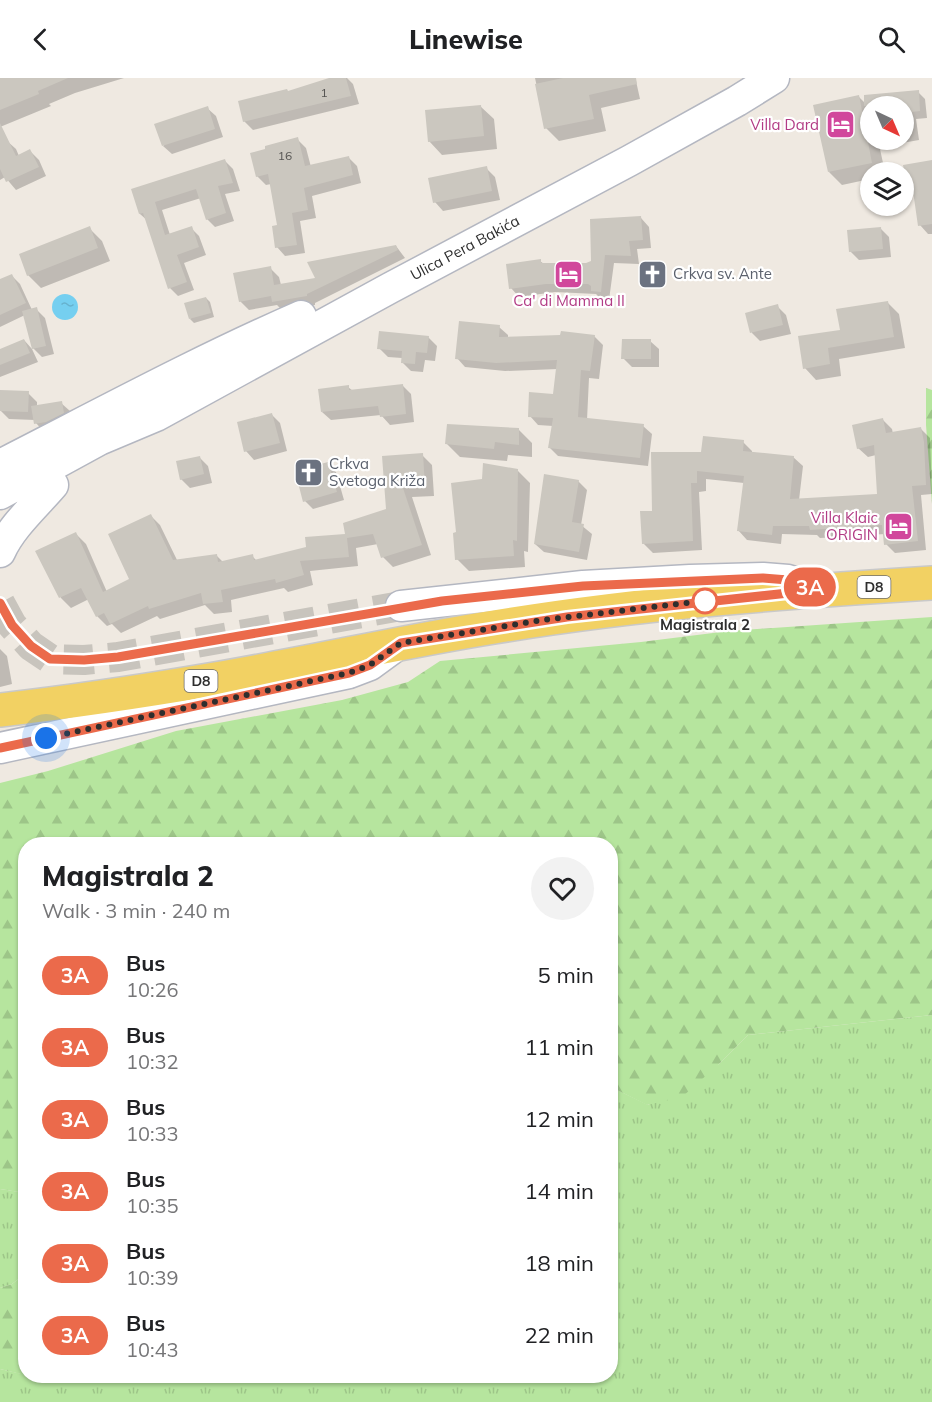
<!DOCTYPE html>
<html lang="en">
<head>
<meta charset="utf-8">
<style>
	body { margin:0; font-family:Mulish,sans-serif; background:#f2f2f2; color:#202124; height:100vh; display:flex; flex-direction:column; font-size:22px; white-space:nowrap }
	* { box-sizing:border-box; margin:0 }
	p { font-size:20px; color:#757577 }
	.icon { flex:none; width:33px; height:33px; fill:none; stroke:currentColor; stroke-width:2; stroke-linecap:round; stroke-linejoin:round }
	.map { position:relative; flex:1; overflow:hidden }
	.side { position:absolute; left:18px; top:759px; width:600px; height:546px; display:flex; flex-direction:column; background:#fff; border-radius:24px; box-shadow:0 2px 4px #0004 }
	.side>* { flex:none }
	.badge { padding:0 12px; border-radius:20px; font-size:21px; line-height:39px }
	.needle { width:39px; rotate:136deg }
	.controls { position:absolute; left:860px; top:18px; display:grid; gap:12px }
	.controls a { display:grid; place-items:center; width:54px; height:54px; border-radius:50%; background:#fff; box-shadow:0 2px 4px #0004; font-size:30px }
	.you { position:absolute; width:30px; height:30px; margin:-15px; border:4px solid #fff; border-radius:50%; background:#1a73e8; box-shadow:0 0 0 9px #1a73e833 }
	.map>.badge { position:absolute; translate:-50% -50%; box-shadow:0 0 0 3px #fff }
	.round { display:grid; place-items:center; flex:none; width:63px; height:63px; border-radius:32px; background:#f2f2f2 }
	.overview { display:flex; align-items:center; justify-content:space-between; height:102px; padding:0 24px }
	h1 { font-size:28px; font-weight:800; line-height:45px }
	ul { padding:0; list-style:none }
	li { display:flex; align-items:center; gap:18px; height:72px; padding:0 24px }
	li div { flex:1 }
	li b { display:block; font-size:22px }
	li em { font-style:normal }
	li .badge { min-width:66px; font-weight:700; text-align:center }
	header { display:flex; justify-content:space-between; align-items:center; height:78px; padding:0 24px; background:#fff; font-size:27px; font-weight:800 }
	.map>svg:first-child { display:block }
	.grass { fill:url(#grass-tufts) }
	.forest { fill:url(#forest-firs) }
	.water { fill:url(#water-ripples) }
	.shadow { fill:#0003 }
	.building { fill:#cbc7bf }
	.lines { fill:none; stroke-linecap:round; stroke-linejoin:round }
	.secondary-tunnel { stroke:#c8c4bd; stroke-width:30; stroke-dasharray:30 15; stroke-linecap:butt }
	.secondary-casing { stroke:#b4b7c1; stroke-width:33 }
	.primary-casing { stroke:#c9c9c9; stroke-width:36 }
	.secondary { stroke:#fff; stroke-width:30 }
	.primary { stroke:#f2d163; stroke-width:33 }
	.line-casing { stroke:#fff; stroke-width:14 }
	.line { stroke:#eb6a4b; stroke-width:9 }
	.walk { stroke:#2e2e2e; stroke-width:6; stroke-dasharray:0 10.8 }
	.stop-dot { fill:#fff; stroke:#eb6a4b; stroke-width:3 }
	.labels { text-anchor:middle; stroke-width:4.5; stroke-linejoin:round; paint-order:stroke }
	.number-label { font-size:12px; fill:#555452 }
	.shield { fill:#fff; stroke:#6d6d6d; stroke-width:1.5 }
	.shield-label { font-size:14px; font-weight:bold; fill:#2e2e2e }
	.hotel-label { font-size:15px; fill:#b23c85; stroke:#fff; text-anchor:end }
	.street-label { font-size:15px; fill:#2e2e2e; stroke:#fff }
	.worship-label { font-size:15px; fill:#5b616d; stroke:#fff; text-anchor:start }
	.stop-label { font-size:15px; font-weight:bold; fill:#2e2e2e; stroke:#fff }
</style>
</head>
<body>
<header><svg class="icon" aria-label="back" viewBox="0 0 24 24"><path d="M15 5l-7 7 7 7"/></svg>Linewise<svg class="icon" aria-label="search" viewBox="0 0 24 24"><circle cx="10" cy="10" r="6"/><path d="M15 15l6 6"/></svg></header>
<div class="map">
<svg width="932" height="1324" viewBox="0 0 932 1324">
	<defs>
		<pattern id="grass-tufts" width="24" height="20" patternUnits="userSpaceOnUse" patternTransform="scale(1.5)"><rect width="24" height="20" fill="#b6e59e"/><path d="M3 7l-1-3M5 7V3M7 7l1-3M15 17l-1-3M17 17v-4M19 17l1-3" fill="none" stroke="#9dc588"/></pattern>
		<pattern id="forest-firs" width="22" height="20" patternUnits="userSpaceOnUse" patternTransform="scale(1.5)"><rect width="22" height="20" fill="#b6e59e"/><path d="M5 1l3.5 6h-7zM16 11l3.5 6h-7z" fill="#9dc588"/></pattern>
		<pattern id="water-ripples" width="26" height="14" patternUnits="userSpaceOnUse" patternTransform="scale(1.5)"><rect width="26" height="14" fill="#75cff0"/><path d="M2 4q2-2 4 0t4 0M15 11q2-2 4 0t4 0" fill="none" stroke="#66b2ce"/></pattern>
	</defs>
	<rect width="100%" height="100%" fill="#efe9e1"/>
	<path class="grass" d="M 932,937 L 932,1324 L 0,1324 L 0,1291 L 53,1303 L 81,1298 L 610,1298 L 611,1009 L 648,1027 L 719,986 L 748,957 Z
		M 0,1111 L 26,1115 L 25,1196 L 12,1206 L 0,1210 Z"/>
	<path class="forest" d="M 926,310 L 932,312 L 932,426 L 926,347 Z
		M 932,539 L 932,937 L 748,957 L 719,986 L 682,1019 L 647,1027 L 611,1009 L 610,766 L 26,766 L 25,1115 L 0,1111 L 0,705 L 48,693 L 176,653 L 342,622 L 408,604 L 440,583 L 641,564 L 729,553 Z
		M 25,1196 L 25,1297 L 0,1291 L 0,1210 L 12,1206 Z"/>
	<path class="water" d="M52 229a13 13 0 1 1 26 0a13 13 0 1 1-26 0Z"/>
	<path class="shadow" d="M 0,0 L 124,0 L 75,15 L 49,26 L 51,28 L 0,49 Z
		M 334,0 L 347,0 L 353,6 L 359,26 L 253,52 L 244,43 L 288,14 Z
		M 535,0 L 633,0 L 636,3 L 640,21 L 601,30 L 606,53 L 559,63 L 546,50 Z
		M 918,14 L 925,21 L 927,40 L 916,41 L 919,62 L 902,65 L 899,62 L 903,62 L 903,28 L 892,28 L 891,16 Z
		M 859,19 L 870,30 L 870,62 L 878,62 L 885,94 L 870,94 L 870,101 L 842,107 L 829,94 Z
		M 480,28 L 494,41 L 497,71 L 442,77 L 429,63 Z
		M 207,30 L 216,38 L 223,59 L 172,76 L 163,68 Z
		M 297,61 L 306,70 L 311,89 L 348,79 L 357,88 L 361,105 L 312,118 L 316,140 L 300,143 L 305,175 L 285,178 L 277,169 L 279,148 L 271,106 L 266,107 L 257,98 Z
		M 7,63 L 16,71 L 19,78 L 30,73 L 39,82 L 46,98 L 16,112 L 5,99 L 0,102 L 0,66 Z
		M 225,83 L 233,91 L 240,113 L 225,116 L 234,143 L 215,149 L 207,141 L 201,120 L 162,132 L 170,157 L 191,150 L 199,158 L 206,177 L 184,185 L 194,212 L 178,218 L 170,210 L 148,143 L 140,136 L 133,112 Z
		M 932,83 L 932,156 L 928,156 L 920,147 L 915,113 L 908,107 Z
		M 486,90 L 495,99 L 500,122 L 443,133 L 435,124 Z
		M 641,140 L 649,149 L 651,170 L 637,171 L 639,186 L 614,185 L 609,222 L 601,221 L 596,216 L 555,214 L 519,219 L 511,210 L 540,183 L 544,186 L 586,186 L 592,184 Z
		M 89,150 L 102,163 L 110,183 L 41,210 L 28,197 Z
		M 881,151 L 889,159 L 891,179 L 859,182 L 850,173 Z
		M 396,168 L 405,180 L 315,225 L 315,227 L 282,232 L 277,227 L 249,232 L 240,223 L 270,190 L 279,199 L 281,207 L 317,201 Z
		M 12,198 L 20,206 L 32,232 L 36,231 L 45,240 L 54,276 L 42,279 L 33,270 L 25,237 L 0,249 L 0,203 Z
		M 206,220 L 210,224 L 214,239 L 194,245 L 190,241 Z
		M 887,224 L 899,236 L 905,270 L 839,281 L 841,298 L 816,302 L 805,290 L 841,253 Z
		M 777,228 L 786,237 L 791,256 L 760,263 L 752,255 L 747,236 Z
		M 499,249 L 508,257 L 508,260 L 594,258 L 603,267 L 599,301 L 589,300 L 587,342 L 643,348 L 652,356 L 648,388 L 558,378 L 550,370 L 553,348 L 538,347 L 530,338 L 554,317 L 558,291 L 505,293 L 465,289 L 457,280 Z
		M 428,259 L 437,268 L 435,283 L 425,282 L 423,294 L 411,293 L 402,284 L 402,280 L 388,279 L 379,270 Z
		M 24,262 L 32,271 L 38,284 L 0,299 L 0,272 Z
		M 650,263 L 659,271 L 659,289 L 632,289 L 623,280 Z
		M 403,308 L 411,316 L 414,344 L 390,347 L 381,337 L 331,342 L 322,334 L 348,309 L 353,313 Z
		M 28,315 L 37,324 L 37,329 L 61,325 L 70,333 L 71,344 L 44,354 L 36,345 L 35,342 L 9,341 L 0,332 Z
		M 272,337 L 280,345 L 287,373 L 254,382 L 246,373 Z
		M 883,342 L 892,351 L 893,356 L 921,351 L 930,360 L 932,416 L 921,417 L 926,472 L 895,475 L 886,466 L 885,456 L 820,460 L 817,457 L 782,456 L 781,466 L 747,462 L 738,452 L 744,405 L 706,401 L 706,413 L 699,414 L 702,472 L 653,475 L 643,465 L 653,434 L 703,376 L 743,364 L 752,373 L 752,375 L 793,379 L 803,388 L 799,422 L 879,417 L 876,377 L 868,379 L 858,370 Z
		M 519,352 L 532,365 L 532,379 L 508,377 L 507,383 L 460,379 L 447,366 Z
		M 422,377 L 432,387 L 434,418 L 412,419 L 431,477 L 393,489 L 383,479 L 378,466 L 356,470 L 358,488 L 310,493 L 313,507 L 288,514 L 284,510 L 231,522 L 232,534 L 214,536 L 205,527 L 160,541 L 157,538 L 121,555 L 112,546 L 107,548 L 97,538 L 89,521 L 71,530 L 61,520 L 37,474 L 76,456 L 86,466 L 107,514 L 131,501 L 150,437 L 160,447 L 177,482 L 216,477 L 223,484 L 252,478 L 257,483 L 308,470 L 347,457 L 387,432 Z
		M 199,379 L 208,388 L 212,405 L 190,410 L 181,401 Z
		M 327,385 L 336,394 L 344,422 L 313,431 L 305,423 Z
		M 518,393 L 530,405 L 528,474 L 524,473 L 525,489 L 469,493 L 457,481 L 458,456 L 484,403 Z
		M 578,403 L 587,412 L 581,447 L 592,456 L 587,482 L 544,474 L 535,466 Z
		M 0,571 L 7,578 L 12,606 L 0,609 Z"/>
	<path class="building" d="M 0,0 L 68,0 L 38,13 L 39,16 L 0,32 Z
		M 329,0 L 346,0 L 351,18 L 243,44 L 238,23 L 287,11 L 288,13 Z
		M 563,0 L 636,0 L 637,6 L 589,17 L 594,41 L 544,51 L 535,6 Z
		M 919,12 L 920,33 L 903,35 L 903,28 L 864,28 L 864,17 Z
		M 859,17 L 872,85 L 828,94 L 813,27 Z
		M 481,27 L 484,58 L 428,64 L 425,32 Z
		M 208,28 L 215,51 L 162,68 L 154,46 Z
		M 0,45 L 16,78 L 30,71 L 39,89 L 6,104 L 0,91 Z
		M 298,59 L 305,88 L 349,78 L 353,97 L 304,110 L 308,132 L 292,135 L 297,167 L 275,170 L 272,148 L 277,147 L 268,96 L 256,99 L 250,75 L 265,71 L 265,68 Z
		M 225,81 L 233,105 L 218,108 L 226,135 L 206,142 L 196,111 L 155,124 L 165,157 L 192,148 L 199,169 L 177,177 L 187,204 L 168,211 L 143,135 L 139,136 L 131,111 Z
		M 932,82 L 932,146 L 918,148 L 912,106 L 907,107 L 903,87 Z
		M 487,88 L 492,113 L 433,125 L 428,100 Z
		M 641,138 L 643,162 L 629,163 L 631,178 L 605,177 L 601,214 L 591,213 L 591,208 L 588,206 L 546,206 L 509,211 L 506,186 L 541,181 L 541,185 L 586,185 L 591,183 L 590,141 Z
		M 90,148 L 98,170 L 27,198 L 19,176 Z
		M 881,149 L 883,171 L 849,174 L 847,152 Z
		M 396,167 L 398,172 L 307,216 L 307,218 L 272,224 L 271,218 L 239,224 L 233,195 L 271,188 L 274,207 L 315,200 L 307,184 Z
		M 12,196 L 26,225 L 0,237 L 0,201 Z
		M 206,219 L 211,235 L 189,241 L 184,225 Z
		M 888,223 L 894,259 L 828,270 L 830,286 L 803,291 L 798,258 L 840,252 L 836,231 Z
		M 778,226 L 783,247 L 750,255 L 745,235 Z
		M 37,229 L 46,268 L 32,271 L 22,233 Z
		M 459,243 L 500,247 L 499,259 L 560,257 L 561,253 L 595,257 L 590,293 L 581,292 L 578,339 L 644,346 L 640,380 L 548,370 L 553,340 L 528,339 L 529,314 L 553,316 L 557,282 L 496,285 L 455,281 Z
		M 379,253 L 429,258 L 427,275 L 416,274 L 415,286 L 401,285 L 402,273 L 377,271 Z
		M 24,261 L 30,275 L 0,287 L 0,271 Z
		M 622,261 L 651,261 L 651,281 L 621,281 Z
		M 403,306 L 406,336 L 380,339 L 378,328 L 321,334 L 318,311 L 349,307 L 349,312 Z
		M 0,312 L 29,313 L 28,334 L 0,333 Z
		M 62,323 L 64,335 L 46,344 L 34,346 L 31,328 Z
		M 272,335 L 280,365 L 244,374 L 237,344 Z
		M 883,340 L 886,355 L 921,349 L 924,364 L 926,407 L 912,408 L 918,463 L 884,467 L 882,447 L 810,452 L 809,448 L 773,448 L 772,457 L 737,453 L 744,398 L 697,393 L 697,405 L 691,405 L 693,463 L 642,466 L 640,433 L 652,433 L 651,374 L 701,374 L 703,358 L 744,362 L 743,373 L 794,378 L 790,421 L 877,416 L 874,367 L 857,371 L 852,347 Z
		M 447,346 L 519,350 L 519,367 L 495,364 L 494,371 L 445,366 Z
		M 423,375 L 425,409 L 403,410 L 422,467 L 381,480 L 373,456 L 347,460 L 349,479 L 300,483 L 304,497 L 276,505 L 275,501 L 221,512 L 223,524 L 203,526 L 201,515 L 149,531 L 148,528 L 110,546 L 104,535 L 96,539 L 81,510 L 59,520 L 35,473 L 76,454 L 103,514 L 129,501 L 108,456 L 151,436 L 173,482 L 217,476 L 218,484 L 253,476 L 254,482 L 306,469 L 305,459 L 345,456 L 343,445 L 386,431 L 382,378 Z
		M 200,378 L 204,396 L 180,402 L 176,383 Z
		M 328,384 L 337,414 L 303,424 L 295,393 Z
		M 483,385 L 518,391 L 517,463 L 513,462 L 514,478 L 455,482 L 453,455 L 456,454 L 451,405 L 482,401 Z
		M 544,396 L 579,402 L 572,444 L 584,446 L 579,474 L 534,466 Z"/>
	<g class="lines">
		<path class="secondary-tunnel" d="M 0,525 L 12,547 L 31,568 L 50,581 L 84,582 L 118,579 L 401,528"/>
		<defs>
			<path id="secondary" d="M 0,387 C 100,336 198,283 301,238
				M 0,416 L 99,362 L 156,338 L 390,210 L 629,83 L 737,23 L 774,0
				M 0,474 C 11,449 35,428 53,407
				M 401,528 L 583,508 L 690,502 L 763,500 L 788,502 L 808,508
				M 0,670 L 349,595 L 370,587 L 396,568"/>
			<path id="primary" d="M 0,632 C 72,624 144,613 215,601 C 309,585 401,564 494,549 C 639,525 786,514 932,505"/>
		</defs>
		<use href="#secondary" class="secondary-casing"/>
		<use href="#primary" class="primary-casing"/>
		<use href="#secondary" class="secondary"/>
		<use href="#primary" class="primary"/>
	</g>
	<g class="lines">
		<defs>
			<path id="line" d="M 0,525 L 12,547 L 31,568 L 50,581 L 84,582 L 118,579 L 442,523 L 583,508 L 763,500 L 788,502 L 816,512 L 567,539 L 401,565 L 370,587 L 349,595 L 0,670"/>
		</defs>
		<use href="#line" class="line-casing"/>
		<use href="#line" class="line"/>
		<path class="walk" d="M 46,660 L 349,595 L 370,587 L 401,565 L 543,542 L 712,522 L 705,523"/>
	</g>
	<defs>
		<symbol id="hotel-square" viewBox="-11 -11 22 22"><rect x="-9" y="-9" width="18" height="18" rx="4" fill="#d1479c" stroke="#fff"/><path d="M-6-4.5h1.5V1H6V5H4.5V3h-9V5H-6ZM-4 0a1.8 1.8 0 1 1 3.6 0ZM.5 0V-2.5h3Q6-2.5 6 0Z" fill="#fff"/></symbol>
		<symbol id="church-square" viewBox="-11 -11 22 22"><rect x="-9" y="-9" width="18" height="18" rx="4" fill="#6b7280" stroke="#fff"/><path d="M-1.2-6h2.4v3.5h3.3v2.4h-3.3V6h-2.4V-.1h-3.3v-2.4h3.3Z" fill="#fff"/></symbol>
	</defs>
	<g fill-rule="evenodd">
		<use href="#hotel-square" x="824" y="30" width="33" height="33"/>
		<use href="#hotel-square" x="552" y="180" width="33" height="33"/>
		<use href="#church-square" x="636" y="180" width="33" height="33"/>
		<use href="#church-square" x="292" y="378" width="33" height="33"/>
		<use href="#hotel-square" x="882" y="432" width="33" height="33"/>
	</g>
	<circle class="stop-dot" cx="705" cy="523" r="12"/>
	<g class="labels">
		<g class="number-label">
			<text x="324" y="19">1</text>
			<text x="285" y="82">16</text>
		</g>
		<g class="shield">
			<rect x="857.5" y="498" width="33" height="22" rx="4.5"/>
			<rect x="184.5" y="592" width="33" height="22" rx="4.5"/>
		</g>
		<g class="shield-label">
			<text x="874" y="514">D8</text>
			<text x="201" y="608">D8</text>
		</g>
		<g class="hotel-label">
			<text x="819" y="52">Villa Dard</text>
			<text x="569" y="228" text-anchor="middle">Ca' di Mamma II</text>
			<text x="878" y="445">Villa Klaic<tspan x="878" dy="17">ORIGIN</tspan></text>
		</g>
		<g class="street-label">
			<text transform="translate(465 170) rotate(-28)" y="5">Ulica Pera Bakića</text>
		</g>
		<g class="worship-label">
			<text x="673" y="201">Crkva sv. Ante</text>
			<text x="329" y="391">Crkva<tspan x="329" dy="17">Svetoga Križa</tspan></text>
		</g>
		<g class="stop-label">
			<text x="705" y="552">Magistrala 2</text>
		</g>
	</g>
</svg>
<div class="controls">
<a><svg class="needle" viewBox="-14 -14 28 28"><path d="M0-13l5 13h-10z" fill="#e53935"/><path d="M0 13l5-13h-10z" fill="#757577"/></svg></a>
<a><svg class="icon" aria-label="layers" viewBox="0 0 24 24"><path d="M12 4l9 5-9 5-9-5zM3 14l9 5 9-5"/></svg></a>
</div>
<div class="you" style="left:46px;top:660px"></div>
<b class="badge" style="left:810px;top:509px;background:#eb6a4b;color:#fff">3A</b>
<section class="side">
<div class="overview"><div><h1>Magistrala 2</h1><p>Walk · 3 min · 240 m</p></div><a class="round"><svg class="icon" aria-label="heart" viewBox="0 0 24 24"><path d="M12 20l-8-8c-3-5 5-10 8-4 3-6 11-1 8 4z"/></svg></a></div>
<ul>
<li><span class="badge" style="background:#eb6a4b;color:#fff">3A</span><div><b>Bus</b><p>10:26</p></div><em>5 min</em></li>
<li><span class="badge" style="background:#eb6a4b;color:#fff">3A</span><div><b>Bus</b><p>10:32</p></div><em>11 min</em></li>
<li><span class="badge" style="background:#eb6a4b;color:#fff">3A</span><div><b>Bus</b><p>10:33</p></div><em>12 min</em></li>
<li><span class="badge" style="background:#eb6a4b;color:#fff">3A</span><div><b>Bus</b><p>10:35</p></div><em>14 min</em></li>
<li><span class="badge" style="background:#eb6a4b;color:#fff">3A</span><div><b>Bus</b><p>10:39</p></div><em>18 min</em></li>
<li><span class="badge" style="background:#eb6a4b;color:#fff">3A</span><div><b>Bus</b><p>10:43</p></div><em>22 min</em></li>
</ul>
</section>
</div>
</body>
</html>
